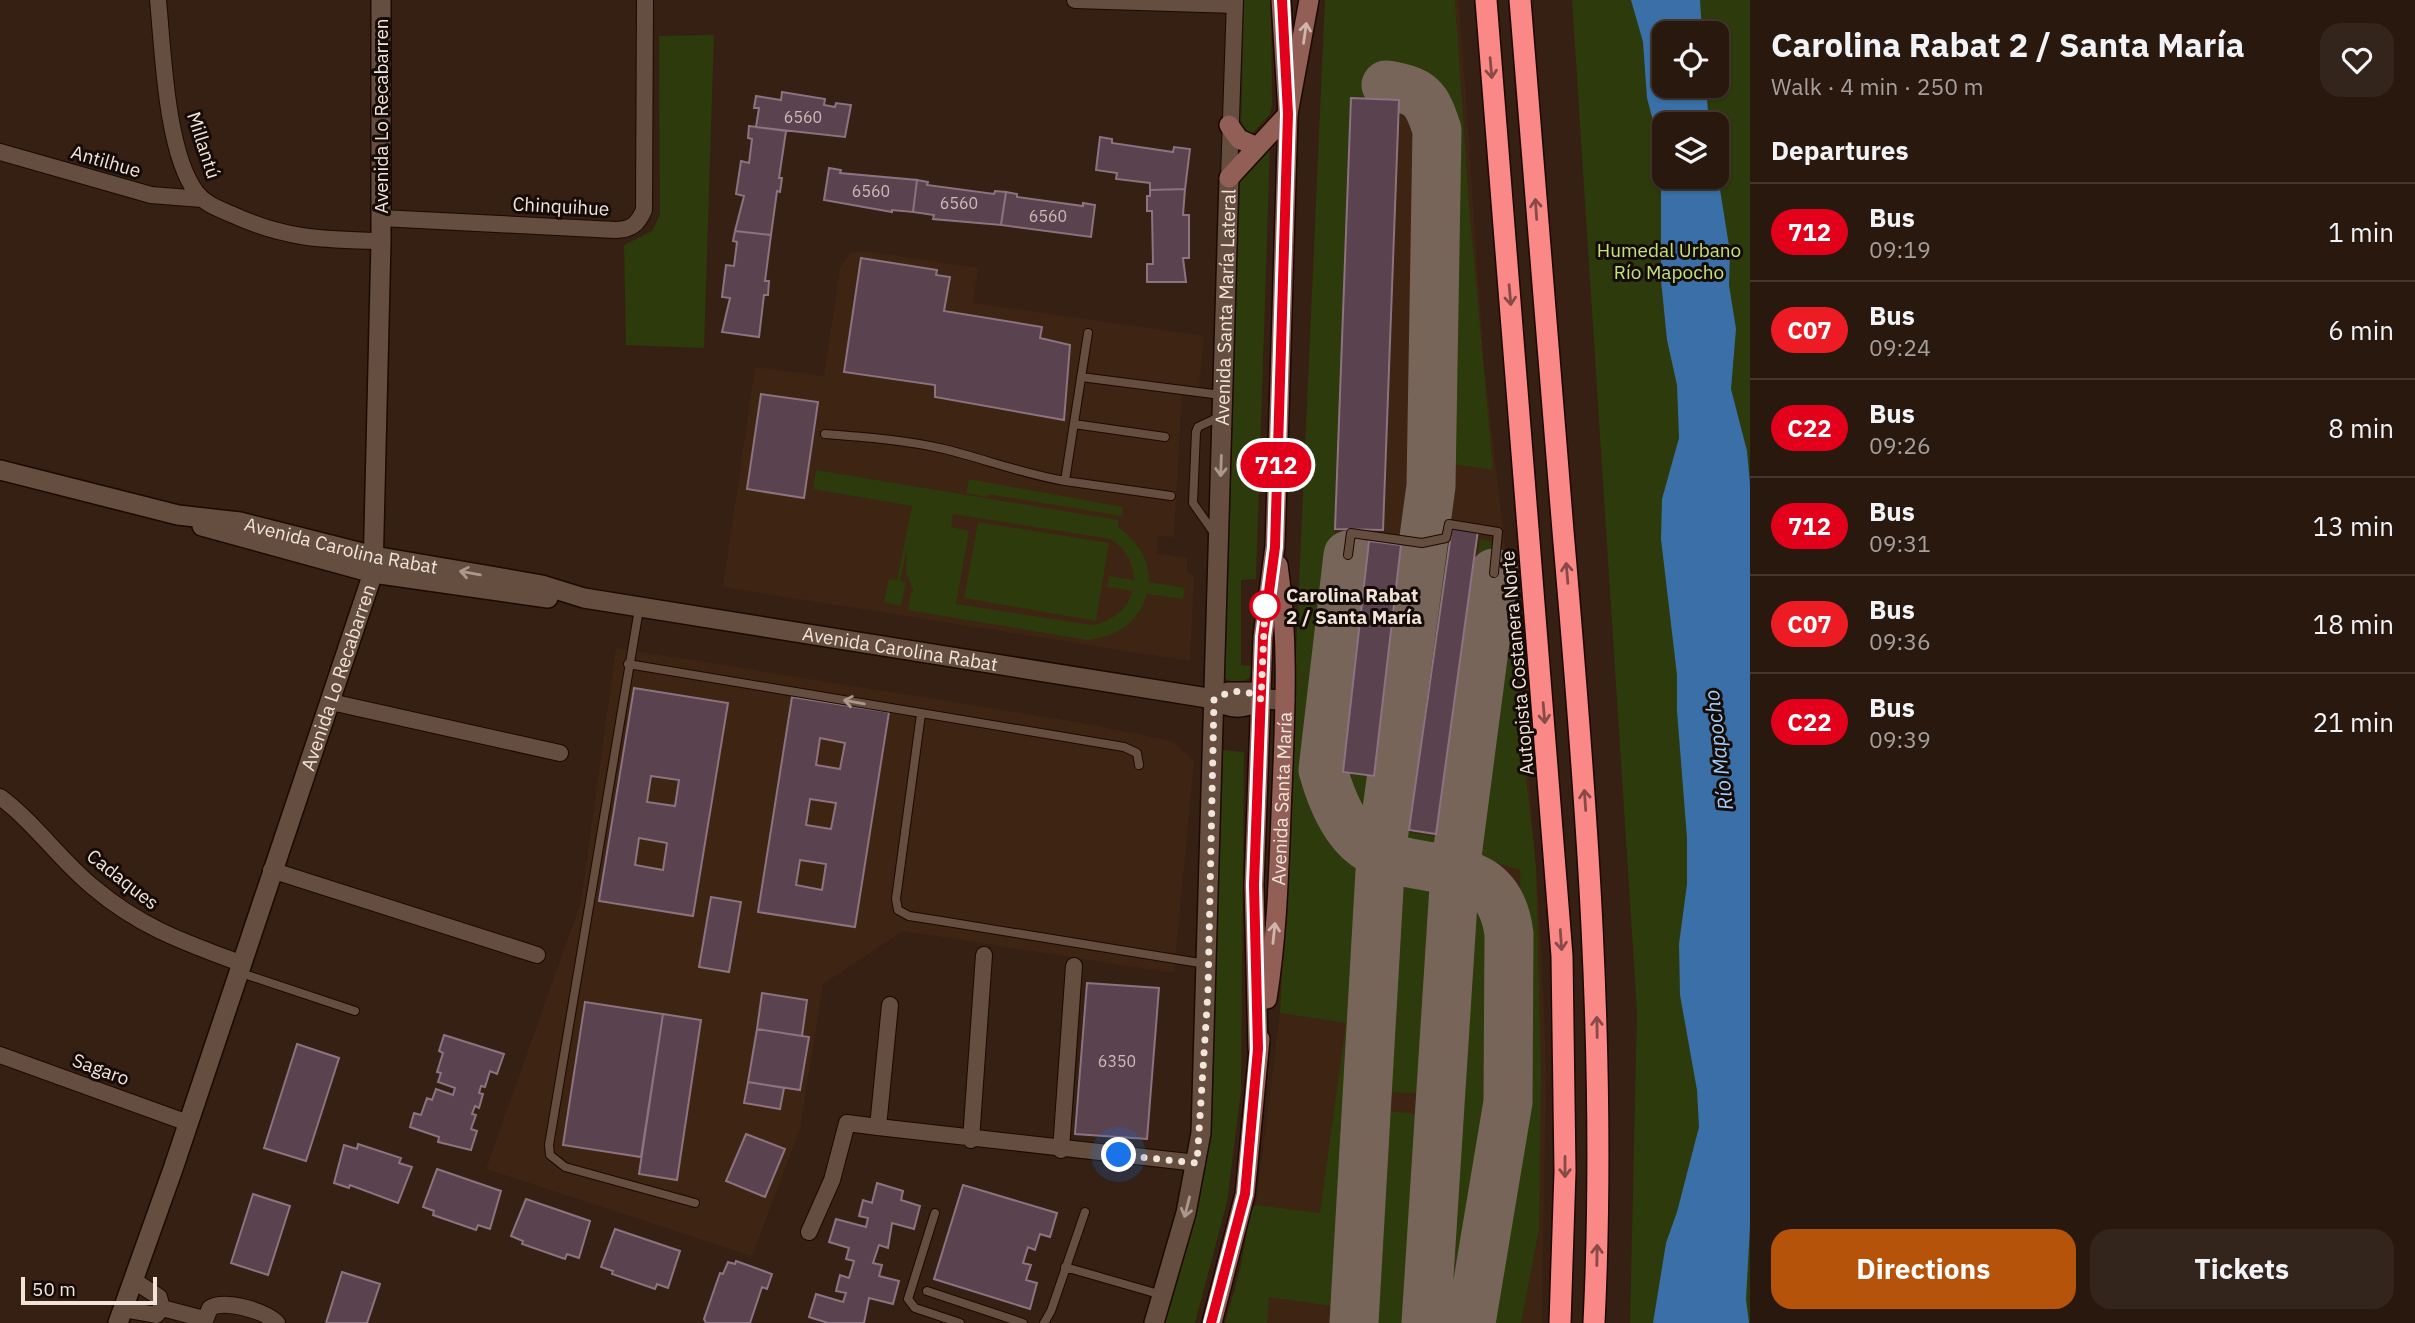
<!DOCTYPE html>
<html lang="en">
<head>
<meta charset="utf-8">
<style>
	body { margin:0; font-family:"IBM Plex Sans",sans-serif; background:#34251c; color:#f1f3f6; height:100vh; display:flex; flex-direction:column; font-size:26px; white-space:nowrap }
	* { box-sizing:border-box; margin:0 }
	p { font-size:23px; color:#a5a09e }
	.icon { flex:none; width:38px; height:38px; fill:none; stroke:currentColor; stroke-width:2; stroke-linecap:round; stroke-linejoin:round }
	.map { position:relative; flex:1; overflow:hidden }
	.details { display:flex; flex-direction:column; background:#28180e; width:665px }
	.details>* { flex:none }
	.badge { padding:0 14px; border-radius:23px; font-size:24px; line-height:46px }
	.tools { position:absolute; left:1652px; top:21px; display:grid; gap:14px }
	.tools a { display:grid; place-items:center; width:77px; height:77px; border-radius:14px; background:#28180e; box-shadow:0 2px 5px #0004,0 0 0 2px #44372e; font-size:35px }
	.scale { position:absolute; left:21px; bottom:18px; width:136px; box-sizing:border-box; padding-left:7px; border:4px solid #f2e3db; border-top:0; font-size:19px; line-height:24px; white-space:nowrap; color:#f2e3db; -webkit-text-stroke:5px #160c07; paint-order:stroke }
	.you { position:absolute; width:35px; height:35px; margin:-18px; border:5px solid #fff; border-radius:50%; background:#1a73e8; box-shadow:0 0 0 10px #1a73e833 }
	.map>.badge { position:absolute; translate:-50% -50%; box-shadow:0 0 0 4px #fff }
	h2 { padding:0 21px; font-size:26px; line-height:63px }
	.round { display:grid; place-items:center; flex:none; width:74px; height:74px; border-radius:21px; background:#34251c }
	.overview { display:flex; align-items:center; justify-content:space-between; height:119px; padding:0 21px }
	h1 { font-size:33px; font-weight:700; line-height:52px }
	.cta { display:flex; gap:14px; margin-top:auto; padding:14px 21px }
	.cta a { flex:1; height:80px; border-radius:21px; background:#b45309; color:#fff; font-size:28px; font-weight:700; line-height:80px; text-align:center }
	.cta a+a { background:#34251c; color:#f1f3f6 }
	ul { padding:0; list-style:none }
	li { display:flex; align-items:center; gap:21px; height:98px; padding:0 21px; border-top:2px solid #44372e }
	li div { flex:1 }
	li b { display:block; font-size:26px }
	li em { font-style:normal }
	li .badge { min-width:77px; font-weight:700; text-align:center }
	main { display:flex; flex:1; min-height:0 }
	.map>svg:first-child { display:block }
	.built { fill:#3e2412 }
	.green { fill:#2d3a0b; fill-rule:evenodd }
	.water { fill:#3a70a7 }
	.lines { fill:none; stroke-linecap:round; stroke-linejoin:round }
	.taxiway { stroke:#78655a; stroke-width:49 }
	.building { fill:#5a424f; stroke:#8d7280; stroke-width:2; fill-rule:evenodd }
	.service-casing { stroke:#1c0901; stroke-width:10 }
	.minor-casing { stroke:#1c0901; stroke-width:18 }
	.tertiary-casing { stroke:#1c0901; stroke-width:22 }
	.secondary-casing { stroke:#1c0901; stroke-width:22 }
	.motorway-casing { stroke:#1c0901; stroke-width:24 }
	.service { stroke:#654e3f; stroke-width:8 }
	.minor { stroke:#654e3f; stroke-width:16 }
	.tertiary { stroke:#654e3f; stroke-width:19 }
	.secondary { stroke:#915f55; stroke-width:19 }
	.motorway { stroke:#f98887; stroke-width:21 }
	.oneway { stroke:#d0b5ac }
	.oneway2 { stroke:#884a47 }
	.oneway3 { stroke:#ac988d }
	.line-casing { stroke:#fff; stroke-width:16 }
	.line { stroke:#e2001a; stroke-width:10 }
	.walk { stroke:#f2e3db; stroke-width:7; stroke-dasharray:0 12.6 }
	.stop-dot { fill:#fff; stroke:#e2001a; stroke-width:3.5 }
	.labels { text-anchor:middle; stroke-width:6; stroke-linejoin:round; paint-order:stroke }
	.number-label { font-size:16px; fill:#ccbbb8 }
	.street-label { font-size:19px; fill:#f2e3db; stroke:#160c07 }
	.park-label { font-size:19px; fill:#c2e37c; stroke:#160c07 }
	.stop-label { font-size:19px; font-weight:bold; fill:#f2e3db; stroke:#160c07; text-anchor:start }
	.water-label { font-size:21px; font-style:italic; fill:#a2cdfc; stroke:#160c07 }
</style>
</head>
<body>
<main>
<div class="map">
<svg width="1750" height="1323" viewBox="0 0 1750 1323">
	<rect width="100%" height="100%" fill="#352013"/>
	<path class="built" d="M 1325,0 L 1459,0 L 1484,364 L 1523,701 L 1540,923 L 1546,1066 L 1542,1323 L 1225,1323 L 1240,1270 L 1251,1209 L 1256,1204 L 1280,1013 Z
		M 865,251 L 978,268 L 973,303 L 1204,336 L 1199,388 L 1183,386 L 1182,392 L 1174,537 L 1158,536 L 1157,553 L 1187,558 L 1187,573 L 1194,575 L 1190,661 L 723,587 L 755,367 L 824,376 L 840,268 L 850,253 Z
		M 616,648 L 1077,722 L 1172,741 L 1194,761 L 1174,973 L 903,931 L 823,984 L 800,1129 L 752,1256 L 486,1169 L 581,902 Z"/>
	<path class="green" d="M 1244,0 L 1271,0 L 1272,105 L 1270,114 L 1252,134 L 1241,127 Z
		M 1325,0 L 1455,0 L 1469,205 L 1493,470 L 1444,463 L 1450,118 C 1427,79 1419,84 1377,80 L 1335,529 L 1335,534 L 1347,535 L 1317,775 C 1328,810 1340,841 1374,860 L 1350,1323 L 1331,1323 L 1331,1306 L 1269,1297 L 1267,1323 L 1225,1323 L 1240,1270 L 1251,1209 L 1256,1205 L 1320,1213 L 1346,1023 L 1280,1013 Z
		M 1572,0 L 1750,0 L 1750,1323 L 1630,1323 L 1637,1011 ZM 1664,33 L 1717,33 L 1717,86 L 1664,86 ZM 1664,124 L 1717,124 L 1717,177 L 1664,177 Z
		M 714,35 L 704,348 L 626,345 L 624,245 L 652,231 L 660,215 L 659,36 Z
		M 1270,145 L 1256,579 L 1241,580 L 1241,665 L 1254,666 L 1253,675 C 1244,683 1234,685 1223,677 L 1239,181 Z
		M 816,470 L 1118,520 L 1118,527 C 1137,541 1149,558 1149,582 L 1185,588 L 1183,599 L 1147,594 C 1138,623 1117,637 1087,640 L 908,610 L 911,592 L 914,592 L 906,573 L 907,549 L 900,581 L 906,582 L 901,606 L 884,602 L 889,579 L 897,580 L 912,506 L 813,489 ZM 953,514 L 1110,539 C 1125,547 1133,562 1134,580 L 1109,576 L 1107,587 L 1133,591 C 1126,611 1112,621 1092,625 L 956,604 L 969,531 L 951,527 Z
		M 969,479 L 1123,507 L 1122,516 L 988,494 L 987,497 L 966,493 Z
		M 978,522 L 1109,543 L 1096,621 L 964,598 Z
		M 1480,539 L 1494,542 L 1447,856 L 1400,849 L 1394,843 L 1395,831 L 1432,544 L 1449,545 L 1408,832 L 1438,837 Z
		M 1359,540 L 1369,541 L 1343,772 L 1374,775 L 1401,545 L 1414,547 L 1377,822 L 1359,824 L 1338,789 L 1332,769 Z
		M 1503,570 L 1536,866 L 1541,1071 L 1539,1229 L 1521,1323 L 1488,1323 L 1527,1089 L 1520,870 L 1468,854 Z
		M 1223,750 L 1244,752 L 1241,1090 L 1227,1202 L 1195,1323 L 1164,1323 L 1210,1114 Z
		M 1410,872 L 1446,879 L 1428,1093 L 1376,1092 L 1386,899 C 1389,883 1394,876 1410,872 Z
		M 1465,896 C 1479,907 1489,915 1496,932 C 1505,953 1502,979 1502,1001 C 1499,1098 1478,1192 1460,1287 L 1437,1284 Z
		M 1374,1110 L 1431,1115 L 1411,1323 L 1362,1323 Z"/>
	<path class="water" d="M 1631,0 L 1700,0 L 1702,33 L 1664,33 L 1664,86 L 1706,86 L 1709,124 L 1664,124 L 1664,163 L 1647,98 L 1643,42 Z
		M 1717,171 L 1730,252 L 1729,285 L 1736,329 L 1731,389 L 1747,451 L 1750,484 L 1750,1227 L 1746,1299 L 1749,1323 L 1653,1323 L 1666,1243 L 1677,1212 L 1699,1127 L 1697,1090 L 1680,995 L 1679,944 L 1687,884 L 1687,838 L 1677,711 L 1677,675 L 1661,539 L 1662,499 L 1679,438 L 1677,385 L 1667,340 L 1661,280 L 1661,191 L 1664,177 L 1717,177 Z"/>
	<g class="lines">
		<path class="taxiway" d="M 1348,555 L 1323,770 C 1330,795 1343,829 1365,845 C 1416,883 1498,846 1509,934 L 1508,1102 L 1471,1323
			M 1354,1323 L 1381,854 L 1431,486 L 1437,130 C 1426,96 1421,91 1386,85
			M 1426,1323 L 1455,871 L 1494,573"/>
	</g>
	<path class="building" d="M 782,92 L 825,99 L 824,105 L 835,107 L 836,103 L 851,105 L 845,137 L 756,127 L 759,108 L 754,108 L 756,96 L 781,100 Z
		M 1351,98 L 1399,100 L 1383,530 L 1335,529 Z
		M 749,126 L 786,131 L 779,178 L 782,178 L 780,192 L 777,191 L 771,235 L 735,231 L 744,196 L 736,194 L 741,161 L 749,163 L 752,139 L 748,138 Z
		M 1100,137 L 1112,139 L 1112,143 L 1173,152 L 1174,147 L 1190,149 L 1185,189 L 1150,190 L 1150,183 L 1116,179 L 1117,173 L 1096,170 Z
		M 829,168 L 841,170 L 840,173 L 917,180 L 913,212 L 892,210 L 892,212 L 824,200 Z
		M 917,180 L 928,182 L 927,185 L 994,194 L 995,191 L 1006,192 L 1001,225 L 933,219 L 934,215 L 913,212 Z
		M 1185,189 L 1183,215 L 1189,215 L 1189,258 L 1183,258 L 1186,282 L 1147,282 L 1147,264 L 1153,264 L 1152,211 L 1147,211 L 1147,196 L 1150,196 L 1150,190 Z
		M 1006,192 L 1017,194 L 1017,197 L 1083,206 L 1083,203 L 1095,205 L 1091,237 L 1001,225 Z
		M 735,231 L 771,235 L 765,281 L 769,281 L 768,295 L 764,295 L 759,337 L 722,332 L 730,298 L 722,297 L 726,265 L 734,266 L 737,242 L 733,241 Z
		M 861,258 L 937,270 L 936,275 L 950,277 L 944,311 L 1042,327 L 1040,338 L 1070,345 L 1064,420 L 935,397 L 935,385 L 844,372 Z
		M 761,394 L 818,402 L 804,498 L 747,489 Z
		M 1452,527 L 1478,530 L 1436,834 L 1409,830 Z
		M 1369,541 L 1401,545 L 1374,776 L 1343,772 Z
		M 634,688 L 728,703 L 693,916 L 599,901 ZM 651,776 L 679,780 L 675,806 L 647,802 ZM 639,838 L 667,843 L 663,870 L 635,865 Z
		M 792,697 L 889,712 L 855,927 L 758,912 ZM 820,738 L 845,743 L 840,769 L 816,765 ZM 810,799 L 836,803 L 831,829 L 806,825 ZM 800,860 L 826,864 L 822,890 L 796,885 Z
		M 711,897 L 741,902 L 729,972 L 699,967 Z
		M 1087,983 L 1159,988 L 1147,1139 L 1075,1134 Z
		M 762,993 L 807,1000 L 802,1036 L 757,1029 Z
		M 585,1002 L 663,1014 L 641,1157 L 563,1145 Z
		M 663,1014 L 701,1020 L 677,1180 L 639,1174 Z
		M 757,1029 L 809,1037 L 800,1090 L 748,1082 Z
		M 444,1035 L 504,1054 L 497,1074 L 490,1071 L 485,1087 L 481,1086 L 479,1093 L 483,1094 L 479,1108 L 475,1106 L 472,1114 L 476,1115 L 471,1129 L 477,1131 L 471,1150 L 438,1142 L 439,1137 L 410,1127 L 414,1113 L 421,1115 L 427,1098 L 432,1100 L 436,1089 L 453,1095 L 455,1088 L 438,1082 L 441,1073 L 437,1072 L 443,1053 L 439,1051 Z
		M 297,1044 L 339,1058 L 306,1161 L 264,1148 Z
		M 748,1082 L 784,1088 L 780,1109 L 744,1103 Z
		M 746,1134 L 785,1149 L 765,1197 L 726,1181 Z
		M 358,1144 L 401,1158 L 399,1163 L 412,1167 L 398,1203 L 350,1185 L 349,1188 L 334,1183 L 344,1145 L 357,1149 Z
		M 437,1169 L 501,1191 L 490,1229 L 478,1225 L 476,1230 L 433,1215 L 434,1211 L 423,1207 Z
		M 877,1183 L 903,1191 L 901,1200 L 920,1206 L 914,1229 L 892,1223 L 888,1248 L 879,1245 L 873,1263 L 882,1265 L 879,1276 L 899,1281 L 893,1304 L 869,1298 L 864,1323 L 828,1323 L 809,1317 L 816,1294 L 843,1302 L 846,1293 L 836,1291 L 840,1275 L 849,1278 L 854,1261 L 846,1259 L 849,1248 L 829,1242 L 836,1219 L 866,1227 L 868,1218 L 859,1216 L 863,1200 L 872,1203 Z
		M 963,1185 L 1057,1213 L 1050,1237 L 1040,1234 L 1035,1250 L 1028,1247 L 1023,1263 L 1031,1265 L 1026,1280 L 1037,1283 L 1030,1309 L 934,1279 Z
		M 253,1194 L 290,1206 L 268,1275 L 231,1263 Z
		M 526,1199 L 590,1221 L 579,1258 L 567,1254 L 565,1259 L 522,1244 L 523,1241 L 511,1236 Z
		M 615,1229 L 680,1251 L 668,1288 L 657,1284 L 655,1289 L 612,1274 L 613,1271 L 601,1267 Z
		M 736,1261 L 772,1274 L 767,1289 L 762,1287 L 750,1323 L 706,1323 L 704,1319 L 720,1273 L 723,1274 L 728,1262 L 735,1264 Z
		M 342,1272 L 380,1284 L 367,1323 L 326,1323 Z"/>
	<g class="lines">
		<defs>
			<path id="service" d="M 1081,377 L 1221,395
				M 1074,424 L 1165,437
				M 825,434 C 865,437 905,440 944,449 C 985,459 1023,474 1065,481 L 1088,333
				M 1065,481 L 1171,496
				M 1214,533 L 1193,503 L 1196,432 L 1198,427 L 1219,417
				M 1348,555 L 1351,533 L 1422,543 L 1446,538 L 1449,524 L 1498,532 L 1494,573
				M 639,609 L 549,1145 L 550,1155 L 565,1167 L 695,1203
				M 628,664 L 1124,747 L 1137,753 L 1139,765
				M 921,714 L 896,899 L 898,910 L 909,916 L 935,920 L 1206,964
				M 238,972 L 355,1011
				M 935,1213 L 908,1299 L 915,1308 L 960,1323
				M 1065,1267 L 1162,1295
				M 927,1291 L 1023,1323
				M 1044,1323 L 1051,1311 L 1085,1212"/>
			<path id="minor" d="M 158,0 C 163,50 166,152 196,192 C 205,204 217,208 231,214 C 285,239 323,240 381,241
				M 1075,0 L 1235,5
				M 0,152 L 151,195 L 202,199
				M 1229,178 L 1235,0
				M 381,218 L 615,230 C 631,230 638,224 644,210 L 645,0
				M 331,702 L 560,753
				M 0,797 C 35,823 60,860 93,887 C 140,927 184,942 240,963
				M 271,870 L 537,955
				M 0,1055 L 188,1123
				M 878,1127 L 1197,1163
				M 971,1140 L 984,955
				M 1061,1150 L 1074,966
				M 809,1232 L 832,1180 L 847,1123 L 878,1127 L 890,1005
				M 162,1308 L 204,1319
				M 123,1309 L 156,1315 L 162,1308 L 159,1297 L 133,1280
				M 204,1323 L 210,1308 C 225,1299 265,1311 277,1323"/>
			<g id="tertiary">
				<path id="s1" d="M 0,470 L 178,515 L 240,522 L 374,556 L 542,585 L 584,598 L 1214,699 C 1230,710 1245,710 1261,699"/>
				<path d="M 202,526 L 373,573 L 548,598"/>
				<path d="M 1214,699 L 1228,692 L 1251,692 L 1261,699 L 1285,700"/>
				<path id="s2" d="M 118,1323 L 173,1169 L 373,573 L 381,241 L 381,0"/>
				<path id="s3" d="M 1154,1323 L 1186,1213 L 1201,1133 L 1229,178"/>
			</g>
			<g id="secondary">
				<path d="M 1229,125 L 1239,139 L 1257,147"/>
				<path d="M 1229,178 L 1288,114 L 1309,0"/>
				<path id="s4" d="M 1267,999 C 1278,930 1279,860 1282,790 C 1285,714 1289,640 1278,565"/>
				<path d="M 1258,1049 L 1254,885 L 1263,637 L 1275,546 L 1288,114 L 1281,0"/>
				<path d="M 1212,1323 L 1245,1194 L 1260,1039"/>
			</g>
			<path id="motorway" d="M 1486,0 L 1562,956 L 1565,1171 L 1560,1323
				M 1520,0 C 1533,177 1548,354 1563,531 C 1586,795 1607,1058 1594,1323"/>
		</defs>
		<use href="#service" class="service-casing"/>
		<use href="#minor" class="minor-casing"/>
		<use href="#tertiary" class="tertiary-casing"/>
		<use href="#secondary" class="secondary-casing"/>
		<use href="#motorway" class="motorway-casing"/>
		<use href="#service" class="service"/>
		<use href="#minor" class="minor"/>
		<use href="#tertiary" class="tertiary"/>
		<use href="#secondary" class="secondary"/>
		<use href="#motorway" class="motorway"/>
	</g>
	<defs><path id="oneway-shaft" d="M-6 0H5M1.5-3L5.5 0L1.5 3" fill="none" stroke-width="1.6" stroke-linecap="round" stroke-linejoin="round" transform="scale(1.75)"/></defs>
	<g class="oneway">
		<use href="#oneway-shaft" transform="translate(1305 33) rotate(-82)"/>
		<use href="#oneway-shaft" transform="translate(1274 933) rotate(-84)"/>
	</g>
	<g class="oneway2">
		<use href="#oneway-shaft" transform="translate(1491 68) rotate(85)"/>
		<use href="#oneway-shaft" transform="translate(1536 209) rotate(-94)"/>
		<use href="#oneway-shaft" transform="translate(1510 295) rotate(85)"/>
		<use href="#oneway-shaft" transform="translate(1567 573) rotate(-95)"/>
		<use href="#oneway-shaft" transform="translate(1544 713) rotate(85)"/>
		<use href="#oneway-shaft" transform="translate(1585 800) rotate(-94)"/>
		<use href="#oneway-shaft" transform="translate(1561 940) rotate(86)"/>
		<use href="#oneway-shaft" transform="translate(1597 1027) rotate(-91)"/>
		<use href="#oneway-shaft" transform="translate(1565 1167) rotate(90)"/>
		<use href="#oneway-shaft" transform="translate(1597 1255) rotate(-89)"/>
	</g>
	<g class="oneway3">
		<use href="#oneway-shaft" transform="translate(1221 466) rotate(92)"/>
		<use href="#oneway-shaft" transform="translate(470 573) rotate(-170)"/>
		<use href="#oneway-shaft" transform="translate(854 702) rotate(-170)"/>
		<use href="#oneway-shaft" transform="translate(1187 1207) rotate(104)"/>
	</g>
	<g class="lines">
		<defs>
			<path id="line" d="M 1211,1323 L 1245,1194 L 1258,1049 L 1254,885 L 1263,637 L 1275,547 L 1288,114 L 1282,0"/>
		</defs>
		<use href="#line" class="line-casing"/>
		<use href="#line" class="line"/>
		<path class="walk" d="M 1119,1155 L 1197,1163 L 1208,991 L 1214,699 C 1231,690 1245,688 1261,699 L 1265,606"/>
	</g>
	<circle class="stop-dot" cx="1265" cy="606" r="14"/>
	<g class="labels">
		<g class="number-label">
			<text x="803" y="123">6560</text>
			<text x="871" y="197">6560</text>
			<text x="959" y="209">6560</text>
			<text x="1048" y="222">6560</text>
			<text x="1117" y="1067">6350</text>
		</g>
		<g class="street-label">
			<text transform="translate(381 116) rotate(-90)" y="7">Avenida Lo Recabarren</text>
			<text transform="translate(204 145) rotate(72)" y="7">Millantú</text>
			<text transform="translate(106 161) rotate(16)" y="7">Antilhue</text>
			<text transform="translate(561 206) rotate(3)" y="7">Chinquihue</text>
			<text dy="7" stroke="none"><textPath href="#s3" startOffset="1022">Avenida Santa María Lateral</textPath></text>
			<text dy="7" stroke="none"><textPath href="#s1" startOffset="350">Avenida Carolina Rabat</textPath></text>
			<text dy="7" stroke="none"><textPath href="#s1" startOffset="919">Avenida Carolina Rabat</textPath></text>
			<text transform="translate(1517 663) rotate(-95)" y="7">Autopista Costanera Norte</text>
			<text dy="7" stroke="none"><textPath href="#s2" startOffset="682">Avenida Lo Recabarren</textPath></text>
			<text dy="7" stroke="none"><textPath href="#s4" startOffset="201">Avenida Santa María</textPath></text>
			<text transform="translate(123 879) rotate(38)" y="7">Cadaques</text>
			<text transform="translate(101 1069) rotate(20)" y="7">Sagaro</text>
		</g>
		<g class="park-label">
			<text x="1669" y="257">Humedal Urbano<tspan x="1669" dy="22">Río Mapocho</tspan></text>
		</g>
		<g class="stop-label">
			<text x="1286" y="602">Carolina Rabat<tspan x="1286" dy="22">2 / Santa María</tspan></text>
		</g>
		<g class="water-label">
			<text transform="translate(1719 750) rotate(-97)" y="7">Río Mapocho</text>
		</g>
	</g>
</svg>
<div class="tools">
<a><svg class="icon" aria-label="locate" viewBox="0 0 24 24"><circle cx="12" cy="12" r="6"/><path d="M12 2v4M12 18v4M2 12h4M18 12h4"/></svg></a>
<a><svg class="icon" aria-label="layers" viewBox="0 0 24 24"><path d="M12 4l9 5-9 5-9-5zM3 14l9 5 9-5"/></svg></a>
</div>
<div class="scale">50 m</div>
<div class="you" style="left:1119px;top:1155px"></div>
<b class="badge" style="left:1276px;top:465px;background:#e2001a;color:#fff">712</b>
</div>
<section class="details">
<div class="overview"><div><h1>Carolina Rabat 2 / Santa María</h1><p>Walk · 4 min · 250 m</p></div><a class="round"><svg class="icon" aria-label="heart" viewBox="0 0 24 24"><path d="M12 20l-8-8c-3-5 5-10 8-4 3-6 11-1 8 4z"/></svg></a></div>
<h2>Departures</h2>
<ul>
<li><span class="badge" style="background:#e2001a;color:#fff">712</span><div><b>Bus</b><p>09:19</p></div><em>1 min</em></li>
<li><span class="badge" style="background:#ed1c24;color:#fff">C07</span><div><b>Bus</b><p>09:24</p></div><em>6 min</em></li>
<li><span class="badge" style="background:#e2001a;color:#fff">C22</span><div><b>Bus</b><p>09:26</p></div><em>8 min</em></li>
<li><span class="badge" style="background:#e2001a;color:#fff">712</span><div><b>Bus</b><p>09:31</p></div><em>13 min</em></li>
<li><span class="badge" style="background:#ed1c24;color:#fff">C07</span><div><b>Bus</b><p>09:36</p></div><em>18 min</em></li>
<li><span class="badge" style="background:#e2001a;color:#fff">C22</span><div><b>Bus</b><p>09:39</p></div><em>21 min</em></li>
</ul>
<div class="cta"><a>Directions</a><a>Tickets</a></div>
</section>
</main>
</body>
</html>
